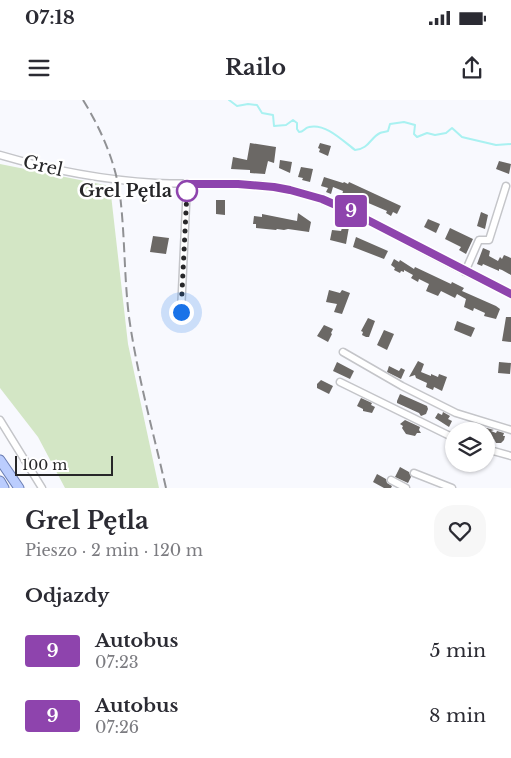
<!DOCTYPE html>
<html lang="pl">
<head>
<meta charset="utf-8">
<style>
	body { margin:0; font-family:"Libre Baskerville",serif; background:#f7f7f7; color:#2b2b33; height:100vh; display:flex; flex-direction:column; font-size:19px; white-space:nowrap }
	* { box-sizing:border-box; margin:0 }
	p { font-size:16px; color:#7c7c81 }
	.icon { flex:none; width:28px; height:28px; fill:none; stroke:currentColor; stroke-width:2; stroke-linecap:round; stroke-linejoin:round }
	.map { position:relative; height:388px; overflow:hidden }
	.details { display:flex; flex-direction:column; background:#fff; flex:1 }
	.details>* { flex:none }
	.badge { padding:0 10px; border-radius:4px; font-size:18px; line-height:32px }
	.tools { position:absolute; left:445px; top:322px; display:grid; gap:10px }
	.tools a { display:grid; place-items:center; width:50px; height:50px; border-radius:50%; background:#fff; box-shadow:0 1px 4px #0004; font-size:25px }
	.scale { position:absolute; left:15px; bottom:12px; width:98px; box-sizing:border-box; padding-left:5px; border:2px solid #272729; border-top:0; font-size:14px; line-height:18px; white-space:nowrap; color:#272729; -webkit-text-stroke:4px #fff; paint-order:stroke }
	.you { position:absolute; width:25px; height:25px; margin:-12px; border:4px solid #fff; border-radius:50%; background:#1a73e8; box-shadow:0 0 0 8px #1a73e833 }
	.map>.badge { position:absolute; translate:-50% -50%; box-shadow:0 0 0 2px #fff }
	h2 { padding:0 25px; font-size:19px; line-height:45px }
	.round { display:grid; place-items:center; flex:none; width:52px; height:52px; border-radius:20px; background:#f7f7f7 }
	.headline { display:flex; align-items:center; justify-content:space-between; height:85px; padding:0 25px }
	h1 { font-size:24px; font-weight:800; line-height:38px }
	ul { padding:0; list-style:none }
	li { display:flex; align-items:center; gap:15px; height:65px; padding:0 25px }
	li div { flex:1 }
	li b { display:block; font-size:19px }
	li em { font-style:normal }
	li .badge { min-width:55px; font-weight:700; text-align:center }
	.status { display:flex; justify-content:space-between; align-items:center; height:35px; padding:0 25px; background:#fff; direction:ltr }
	.status svg { height:14px; fill:currentColor }
	header { display:flex; justify-content:space-between; align-items:center; height:65px; padding:0 25px; background:#fff; font-size:22px; font-weight:800 }
	.map>svg:first-child { display:block }
	.green { fill:#d3e6c5 }
	.lines { fill:none; stroke-linecap:round; stroke-linejoin:round }
	.stream { stroke:#a9f1f1; stroke-width:2 }
	.building { fill:#6b6865 }
	.minor-casing { stroke:#c4c5c9; stroke-width:9 }
	.major-casing { stroke:#6a7db3; stroke-width:11 }
	.minor { stroke:#fff; stroke-width:6 }
	.major { stroke:#bbcdfe; stroke-width:9 }
	.rail { stroke:#909194; stroke-width:2; stroke-dasharray:10 5; stroke-linecap:butt }
	.line-casing { stroke:#fff; stroke-width:11 }
	.line { stroke:#8e44ad; stroke-width:8 }
	.walk { stroke:#272729; stroke-width:5; stroke-dasharray:0 9 }
	.stop-dot { fill:#fff; stroke:#8e44ad; stroke-width:2.5 }
	.labels { text-anchor:middle; stroke-width:5; stroke-linejoin:round; paint-order:stroke }
	.street-label { font-size:18px; fill:#272729; stroke:#fff }
	.stop-label { font-size:18px; font-weight:bold; fill:#272729; stroke:#fff; text-anchor:end }
</style>
</head>
<body>
<div class="status"><b>07:18</b><svg viewBox="0 0 49 12"><path d="M0 12V9h3v3zM5 12V6h3v6zM10 12V3h3v9zM15 12V0h3v12zM26 1h20v11H26zM47 4h2v5h-2z"/></svg></div>
<header><svg class="icon" aria-label="menu" viewBox="0 0 24 24"><path d="M4 6h16M4 12h16M4 18h16"/></svg>Railo<svg class="icon" aria-label="share" viewBox="0 0 24 24"><path d="M12 15V3M7 8l5-5 5 5M5 13v7h14v-7"/></svg></header>
<div class="map">
<svg width="511" height="388" viewBox="0 0 511 388">
	<rect width="100%" height="100%" fill="#f8f9fe"/>
	<path class="green" d="M 0,64 L 110,86 L 128,244 L 159,388 L 65,388 L 38,337 L 0,288 Z"/>
	<g class="lines">
		<path class="stream" d="M 229,0 L 237,6 L 248,4 L 257,5 L 262,13 L 273,15 L 274,26 L 286,25 L 293,20 L 297,23 L 297,29 L 299,32 C 304,32 304,28 309,27 C 326,23 343,41 355,50 C 369,49 370,38 380,33 C 382,32 385,32 388,31 L 390,24 L 404,22 L 415,25 L 414,34 L 417,37 L 427,33 L 435,35 L 446,33 L 452,28 L 462,37 L 466,38 L 496,45 L 511,44"/>
	</g>
	<path class="building" d="M 250,43 L 276,47 L 274,63 L 268,61 L 265,74 L 250,73 L 250,70 L 231,69 L 233,57 L 247,60 Z
		M 320,43 L 331,46 L 328,56 L 319,52 L 320,49 L 318,48 Z
		M 280,60 L 292,62 L 290,73 L 279,68 Z
		M 499,61 L 511,64 L 509,74 L 496,69 Z
		M 301,67 L 313,69 L 310,82 L 302,80 L 303,78 L 298,77 Z
		M 324,77 L 343,83 L 344,82 L 348,84 L 349,82 L 401,106 L 397,114 L 393,112 L 391,116 L 386,113 L 387,111 L 366,102 L 366,101 L 348,94 L 347,97 L 342,95 L 343,91 L 333,87 L 331,94 L 326,92 L 328,88 L 321,86 Z
		M 216,100 L 225,100 L 225,115 L 216,114 Z
		M 481,112 L 488,115 L 485,129 L 477,126 Z
		M 298,113 L 311,122 L 309,132 L 288,129 L 284,130 L 277,129 L 276,130 L 256,128 L 256,124 L 253,124 L 254,116 L 262,117 L 262,114 L 297,121 Z
		M 428,119 L 440,124 L 436,133 L 424,127 Z
		M 343,125 L 349,127 L 346,144 L 330,140 L 332,130 L 341,131 Z
		M 450,128 L 473,139 L 466,154 L 459,150 L 461,147 L 445,139 Z
		M 153,136 L 169,138 L 166,154 L 150,152 Z
		M 356,137 L 388,151 L 384,159 L 353,147 Z
		M 483,148 L 490,151 L 489,156 L 498,161 L 500,157 L 502,159 L 504,155 L 511,158 L 511,175 L 502,170 L 499,169 L 499,171 L 483,164 L 482,166 L 477,164 Z
		M 394,159 L 399,162 L 400,160 L 414,169 L 415,167 L 451,184 L 452,182 L 464,188 L 462,191 L 496,206 L 500,209 L 496,219 L 484,216 L 485,213 L 474,208 L 473,211 L 464,207 L 466,199 L 457,194 L 455,198 L 441,191 L 438,196 L 426,191 L 429,184 L 419,179 L 418,182 L 411,178 L 413,175 L 404,170 L 404,172 L 401,171 L 400,173 L 394,170 L 395,168 L 391,165 Z
		M 329,190 L 340,193 L 342,190 L 350,193 L 342,214 L 334,212 L 337,204 L 326,202 Z
		M 506,217 L 511,217 L 511,242 L 502,241 Z
		M 368,218 L 375,221 L 369,237 L 366,237 L 362,235 L 363,232 L 361,231 Z
		M 457,221 L 475,228 L 471,237 L 454,230 Z
		M 324,225 L 333,229 L 331,233 L 332,234 L 328,242 L 317,236 Z
		M 384,230 L 394,234 L 387,250 L 377,245 Z
		M 418,261 L 424,264 L 421,272 L 431,276 L 431,274 L 438,277 L 439,274 L 447,277 L 442,291 L 434,287 L 433,290 L 426,287 L 427,283 L 416,278 L 415,275 L 409,277 Z
		M 337,262 L 354,271 L 350,279 L 333,271 Z
		M 499,262 L 511,263 L 510,274 L 498,273 Z
		M 389,266 L 399,271 L 401,268 L 405,270 L 401,279 L 387,272 Z
		M 321,280 L 333,286 L 329,294 L 317,288 L 317,284 Z
		M 400,294 L 427,306 L 428,309 L 426,314 L 421,316 L 419,313 L 397,303 L 397,301 Z
		M 361,298 L 372,303 L 371,305 L 375,307 L 372,313 L 363,311 L 363,309 L 357,306 Z
		M 443,312 L 450,316 L 448,319 L 452,321 L 449,327 L 435,318 L 438,313 L 442,315 Z
		M 405,320 L 420,327 L 419,330 L 421,333 L 417,333 L 415,336 L 406,334 L 402,328 L 403,326 L 400,324 Z
		M 479,326 L 494,330 L 491,331 L 496,333 L 497,331 L 504,333 L 503,336 L 505,336 L 504,340 L 501,343 L 496,343 L 494,339 L 486,337 L 486,331 L 478,331 Z
		M 400,367 L 409,372 L 411,377 L 408,383 L 395,377 Z
		M 377,374 L 386,379 L 387,383 L 392,386 L 391,388 L 384,388 L 373,382 Z"/>
	<g class="lines">
		<defs>
			<path id="minor" d="M 0,55 C 51,70 104,80 156,83 C 201,85 248,80 292,90 C 332,100 367,120 403,139 C 439,158 475,177 511,194
				M 465,172 L 479,140 L 489,140 L 506,86
				M 181,212 L 187,84
				M 343,252 L 402,286 L 456,313 L 511,330
				M 340,282 L 454,338
				M 0,320 L 42,388
				M 486,349 L 511,356
				M 414,373 L 452,388
				M 391,380 L 406,388"/>
			<path id="major" d="M 0,360 L 19,388
				M 0,381 L 4,388"/>
		</defs>
		<use href="#minor" class="minor-casing"/>
		<use href="#major" class="major-casing"/>
		<use href="#minor" class="minor"/>
		<use href="#major" class="major"/>
		<path class="rail" d="M 83,0 C 101,29 115,61 120,95 C 125,136 124,176 129,217 C 137,274 153,331 166,388"/>
	</g>
	<g class="lines">
		<defs>
			<path id="line" d="M 186,97 L 187,84 L 238,84 L 274,87 L 290,90 L 322,99 L 352,112 L 511,194"/>
		</defs>
		<use href="#line" class="line-casing"/>
		<use href="#line" class="line"/>
		<path class="walk" d="M 181,212 L 187,91"/>
	</g>
	<circle class="stop-dot" cx="187" cy="91" r="10"/>
	<g class="labels">
		<g class="street-label">
			<text transform="translate(43 66) rotate(13)" y="6">Grel</text>
		</g>
		<g class="stop-label">
			<text x="172" y="97">Grel Pętla</text>
		</g>
	</g>
</svg>
<div class="tools">
<a><svg class="icon" aria-label="layers" viewBox="0 0 24 24"><path d="M12 4l9 5-9 5-9-5zM3 14l9 5 9-5"/></svg></a>
</div>
<div class="scale">100 m</div>
<div class="you" style="left:181px;top:212px"></div>
<b class="badge" style="left:351px;top:111px;background:#8e44ad;color:#fff">9</b>
</div>
<section class="details">
<div class="headline"><div><h1>Grel Pętla</h1><p>Pieszo · 2 min · 120 m</p></div><a class="round"><svg class="icon" aria-label="heart" viewBox="0 0 24 24"><path d="M12 20l-8-8c-3-5 5-10 8-4 3-6 11-1 8 4z"/></svg></a></div>
<h2>Odjazdy</h2>
<ul>
<li><span class="badge" style="background:#8e44ad;color:#fff">9</span><div><b>Autobus</b><p>07:23</p></div><em>5 min</em></li>
<li><span class="badge" style="background:#8e44ad;color:#fff">9</span><div><b>Autobus</b><p>07:26</p></div><em>8 min</em></li>
</ul>
</section>
</body>
</html>
